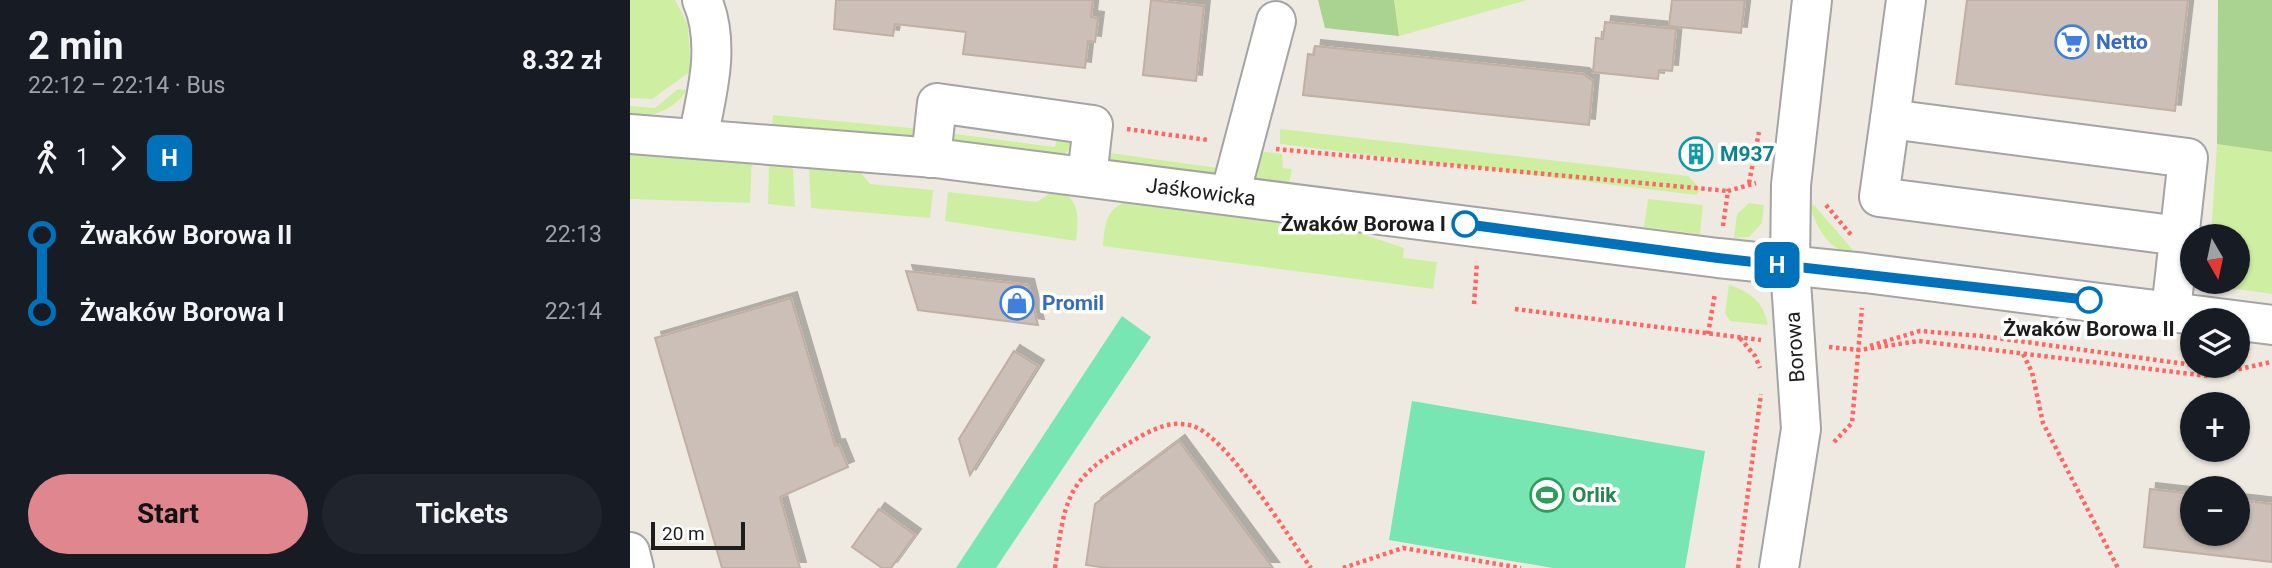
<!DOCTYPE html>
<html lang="en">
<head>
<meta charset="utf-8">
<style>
	body { margin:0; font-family:Roboto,sans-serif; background:#20242c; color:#f1f3f6; height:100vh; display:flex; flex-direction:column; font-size:26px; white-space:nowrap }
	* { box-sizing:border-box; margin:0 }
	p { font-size:23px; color:#9ea1a6 }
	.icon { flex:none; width:38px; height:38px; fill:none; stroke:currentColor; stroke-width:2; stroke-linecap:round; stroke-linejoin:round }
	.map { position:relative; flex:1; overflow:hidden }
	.drawer { display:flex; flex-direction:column; background:#171b24; width:630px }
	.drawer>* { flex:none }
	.badge { padding:0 14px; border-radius:10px; font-size:24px; line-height:46px }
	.needle { width:46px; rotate:171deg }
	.fabs { position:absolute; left:1550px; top:224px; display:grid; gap:14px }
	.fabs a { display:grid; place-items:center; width:70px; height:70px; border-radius:50%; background:#171b24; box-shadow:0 2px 5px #0004; font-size:35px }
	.scale { position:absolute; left:21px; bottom:18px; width:94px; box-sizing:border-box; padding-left:7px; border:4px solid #1d1d1d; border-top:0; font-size:19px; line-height:24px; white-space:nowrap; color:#1d1d1d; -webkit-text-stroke:5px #fff; paint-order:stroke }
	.map>.badge { position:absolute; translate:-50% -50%; box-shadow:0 0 0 4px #fff }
	.legs { display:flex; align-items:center; gap:10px; height:77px; padding:0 28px; font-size:23px }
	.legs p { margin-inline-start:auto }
	.summary { display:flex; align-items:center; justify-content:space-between; height:119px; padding:0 28px }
	h1 { font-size:38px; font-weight:700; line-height:52px }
	.cta { display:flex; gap:14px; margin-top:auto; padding:14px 28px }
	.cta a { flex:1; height:80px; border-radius:42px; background:#df868e; color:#111; font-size:28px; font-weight:700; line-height:80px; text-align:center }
	.cta a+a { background:#20242c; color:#f1f3f6 }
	ul { padding:0 28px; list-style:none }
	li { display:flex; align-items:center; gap:24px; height:77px; font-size:26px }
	li i { display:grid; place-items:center; width:10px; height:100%; margin:0 9px; background:currentColor }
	li i::after { content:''; width:18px; height:18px; margin:-9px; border:5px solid; border-radius:50%; background:#171b24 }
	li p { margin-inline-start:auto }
	li:first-child i { background:linear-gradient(#0000 50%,currentColor 0) }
	li:last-child i { background:linear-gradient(currentColor 50%,#0000 0) }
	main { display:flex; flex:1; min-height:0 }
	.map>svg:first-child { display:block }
	.grass { fill:#ceefa2 }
	.forest { fill:#aad392 }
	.pitch { fill:#77e6b3 }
	.building { fill:#cbbfb7; stroke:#c2aea2; stroke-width:2; filter:url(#shadow) }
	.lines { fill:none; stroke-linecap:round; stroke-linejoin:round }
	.minor-casing { stroke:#a4a4a4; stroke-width:42 }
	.path { stroke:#ff6663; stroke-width:4.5; stroke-dasharray:3.5 3.5; stroke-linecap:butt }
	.minor { stroke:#fff; stroke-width:38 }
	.line-1-casing { stroke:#fff; stroke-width:16 }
	.line-1 { stroke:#0072bc; stroke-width:10 }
	.stop-1-dot { fill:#fff; stroke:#0072bc; stroke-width:3.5 }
	.labels { text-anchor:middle; stroke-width:7; stroke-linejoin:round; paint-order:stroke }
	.shop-label { font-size:21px; font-weight:bold; fill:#366cbe; stroke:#fff; text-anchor:start }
	.culture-label { font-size:21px; font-weight:bold; fill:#0d838f; stroke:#fff; text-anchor:start }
	.street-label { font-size:21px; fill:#1d1d1d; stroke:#fff }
	.stop-label { font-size:21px; font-weight:bold; fill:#1d1d1d; stroke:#fff; text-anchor:end }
	.leisure-label { font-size:21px; font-weight:bold; fill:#27864d; stroke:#fff; text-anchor:start }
</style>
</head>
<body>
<main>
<section class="drawer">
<div class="summary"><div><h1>2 min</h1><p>22:12 – 22:14 · Bus</p></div><b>8.32 zł</b></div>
<div class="legs"><svg class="icon" aria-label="walk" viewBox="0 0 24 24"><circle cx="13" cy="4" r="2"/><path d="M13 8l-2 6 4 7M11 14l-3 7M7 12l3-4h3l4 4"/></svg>1<svg class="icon" aria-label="forward" viewBox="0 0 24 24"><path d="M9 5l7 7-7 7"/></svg><b class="badge" style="background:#0072bc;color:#fff">H</b></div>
<ul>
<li><i style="color:#0072bc"></i><b>Żwaków Borowa II</b><p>22:13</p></li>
<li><i style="color:#0072bc"></i><b>Żwaków Borowa I</b><p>22:14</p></li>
</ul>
<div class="cta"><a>Start</a><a>Tickets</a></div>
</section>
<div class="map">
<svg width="1642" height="568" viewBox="0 0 1642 568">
	<defs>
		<filter id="shadow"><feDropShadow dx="6" dy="-6" stdDeviation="0" flood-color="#0004"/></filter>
	</defs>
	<rect width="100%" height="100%" fill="#efeae1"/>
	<path class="grass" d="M 0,0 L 45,0 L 58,25 L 61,71 L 22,99 L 0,98 Z
		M 764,0 L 898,0 L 769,36 Z
		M 48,89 L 57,90 C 43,110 25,117 0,116 L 0,106 L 25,108 Z
		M 143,115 L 291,129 L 282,138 L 142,125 Z
		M 325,118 L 325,134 L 425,147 L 429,131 L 442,137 L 438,151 L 431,156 L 322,143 L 318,119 Z
		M 650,129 L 1058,176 L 1071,189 L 1066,195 L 650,144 Z
		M 1587,144 L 1642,152 L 1642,294 L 1578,285 L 1578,282 L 1608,282 L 1608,236 L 1581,236 Z
		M 622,150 L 652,154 L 653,168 L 662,169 L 659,183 L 622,179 Z
		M 466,151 L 595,169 L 586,175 L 475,162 Z
		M 0,152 L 122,159 L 120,203 L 0,199 Z
		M 139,160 L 159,162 L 163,169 L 165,207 L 138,204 Z
		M 183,164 L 226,167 L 240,184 L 303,190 L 300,218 L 181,208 L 179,170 Z
		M 423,191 C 451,194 449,219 446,241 L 315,221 L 318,192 L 407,202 Z
		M 1018,199 L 1073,205 L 1070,234 L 1014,227 Z
		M 499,200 L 703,224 L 774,248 L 773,258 L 807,262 L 803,289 L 473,246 C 475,224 475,209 499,200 Z
		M 1119,203 L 1134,205 L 1132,223 L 1119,237 L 1104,238 L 1107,214 Z
		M 1184,205 L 1223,250 L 1223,255 C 1198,249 1187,229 1180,206 Z
		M 1099,285 C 1120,291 1134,303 1138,325 L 1100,321 L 1095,313 Z"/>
	<path class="forest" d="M 688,0 L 764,0 L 769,36 L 695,28 Z
		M 1588,0 L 1642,0 L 1642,152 L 1587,144 Z"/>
	<path class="pitch" d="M 492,316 L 521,337 L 366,568 L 326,568 Z
		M 782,401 L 1075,451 L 1055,568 L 923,568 L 759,540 Z"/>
	<path class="building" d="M 206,0 L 463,0 L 461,17 L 468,18 L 465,42 L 458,41 L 455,68 L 333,54 L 336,32 L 265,24 L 263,36 L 204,29 Z
		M 521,0 L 574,6 L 566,81 L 513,75 Z
		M 1042,0 L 1115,0 L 1111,33 L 1039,26 Z
		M 1337,0 L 1558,0 L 1545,111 L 1326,84 Z
		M 975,22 L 1046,29 L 1042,71 L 1029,70 L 1028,79 L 963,72 L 966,38 L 973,39 Z
		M 685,46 L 953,74 L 963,81 L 959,125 L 673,95 L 678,54 L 684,55 Z
		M 276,271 L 398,285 L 408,325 L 288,310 Z
		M 161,298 L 205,446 L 209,445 L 218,467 L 150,497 L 170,568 L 92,568 L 25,338 Z
		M 384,351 L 408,366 L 340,475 L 329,439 Z
		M 549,441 L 643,568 L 477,568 L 456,565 L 465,504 Z
		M 1520,489 L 1563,494 L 1563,534 L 1608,534 L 1608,500 L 1642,504 L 1642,562 L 1514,547 Z
		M 249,509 L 285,535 L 261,568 L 252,568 L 222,547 Z"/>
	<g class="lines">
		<defs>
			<g id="minor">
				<path d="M 1260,119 L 1276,0"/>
				<path id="s1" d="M 0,134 L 305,158 L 1088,258 L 1235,273 L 1642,325"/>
				<path d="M 68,138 C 77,93 91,44 72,0"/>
				<path d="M 301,158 L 307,103 L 463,125 L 457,177"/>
				<path d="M 600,195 L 646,21"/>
				<path d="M 1541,311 L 1558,158 L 1260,119 L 1249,197 L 1550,236"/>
				<path d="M 0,552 L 4,568"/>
				<path d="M 1149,568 L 1171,429 L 1160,267 L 1161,185 L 1182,0"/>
			</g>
		</defs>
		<use href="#minor" class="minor-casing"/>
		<path class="path" d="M 497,129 L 578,140
			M 646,149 L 1098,191
			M 1119,183 L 1129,132
			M 1196,205 L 1222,236
			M 1093,226 L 1098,191 L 1126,183
			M 844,304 L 847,262
			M 885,309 L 1131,340
			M 1078,334 L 1085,293
			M 1110,338 L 1125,356 L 1130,368
			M 1240,346 L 1290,331 L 1352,336 L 1563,365
			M 1199,347 L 1229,350 L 1289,341 L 1578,376 L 1641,362
			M 1393,354 L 1402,372 L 1413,423 L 1488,568
			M 1204,442 L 1222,423 L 1232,308
			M 425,568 C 435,504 434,481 494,446 C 515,434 537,418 563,426 C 597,437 658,536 681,568
			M 713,568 L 773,548 L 891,568
			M 1108,568 L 1131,394"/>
		<use href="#minor" class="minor"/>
	</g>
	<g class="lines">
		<defs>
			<path id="line-1" d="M 835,224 L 1088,258 L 1459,300"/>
		</defs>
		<use href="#line-1" class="line-1-casing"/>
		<use href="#line-1" class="line-1"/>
	</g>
	<defs>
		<symbol id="supermarket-ring" viewBox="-11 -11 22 22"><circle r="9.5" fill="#fff" stroke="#3f7fe0" stroke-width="1.5"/><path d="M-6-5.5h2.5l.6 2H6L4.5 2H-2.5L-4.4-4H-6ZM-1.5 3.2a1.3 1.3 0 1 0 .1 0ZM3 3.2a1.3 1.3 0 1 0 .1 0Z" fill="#3f7fe0"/></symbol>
		<symbol id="building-ring" viewBox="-11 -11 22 22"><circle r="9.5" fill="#fff" stroke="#0f9aa8" stroke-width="1.5"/><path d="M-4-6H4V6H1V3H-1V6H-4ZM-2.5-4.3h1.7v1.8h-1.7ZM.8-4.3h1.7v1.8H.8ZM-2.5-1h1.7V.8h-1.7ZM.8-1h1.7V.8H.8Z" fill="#0f9aa8"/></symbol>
		<symbol id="shop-ring" viewBox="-11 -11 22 22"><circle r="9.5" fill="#fff" stroke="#3f7fe0" stroke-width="1.5"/><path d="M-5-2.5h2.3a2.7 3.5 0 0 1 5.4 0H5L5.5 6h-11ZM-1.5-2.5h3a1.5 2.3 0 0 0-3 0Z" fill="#3f7fe0"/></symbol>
		<symbol id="stadium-ring" viewBox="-11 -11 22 22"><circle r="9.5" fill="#fff" stroke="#2e9e5b" stroke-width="1.5"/><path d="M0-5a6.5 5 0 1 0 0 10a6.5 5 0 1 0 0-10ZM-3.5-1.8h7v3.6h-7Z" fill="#2e9e5b"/></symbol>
	</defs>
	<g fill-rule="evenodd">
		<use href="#supermarket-ring" x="1423" y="23" width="38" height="38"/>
		<use href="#building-ring" x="1047" y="135" width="38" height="38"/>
		<use href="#shop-ring" x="368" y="284" width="38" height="38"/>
		<use href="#stadium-ring" x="898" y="476" width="38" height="38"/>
	</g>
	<g class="stop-1-dot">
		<circle cx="835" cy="224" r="12"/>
		<circle cx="1459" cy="300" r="12"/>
	</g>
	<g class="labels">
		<g class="shop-label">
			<text x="1466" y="49">Netto</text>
			<text x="412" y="310">Promil</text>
		</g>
		<g class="culture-label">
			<text x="1090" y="161">M937</text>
		</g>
		<g class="street-label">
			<text dy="7" stroke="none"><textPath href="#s1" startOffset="574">Jaśkowicka</textPath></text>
			<text transform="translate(1165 347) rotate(-94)" y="7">Borowa</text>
		</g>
		<g class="stop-label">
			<text x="816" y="231">Żwaków Borowa I</text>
			<text x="1459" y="336" text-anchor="middle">Żwaków Borowa II</text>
		</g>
		<g class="leisure-label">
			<text x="942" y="502">Orlik</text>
		</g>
	</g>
</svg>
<div class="fabs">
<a><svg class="needle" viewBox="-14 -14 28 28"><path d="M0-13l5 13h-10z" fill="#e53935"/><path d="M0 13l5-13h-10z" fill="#9ea1a6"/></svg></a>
<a><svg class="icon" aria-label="layers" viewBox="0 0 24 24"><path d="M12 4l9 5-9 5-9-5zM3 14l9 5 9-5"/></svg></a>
<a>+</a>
<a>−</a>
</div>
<div class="scale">20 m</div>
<b class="badge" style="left:1147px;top:265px;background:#0072bc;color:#fff">H</b>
</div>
</main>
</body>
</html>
